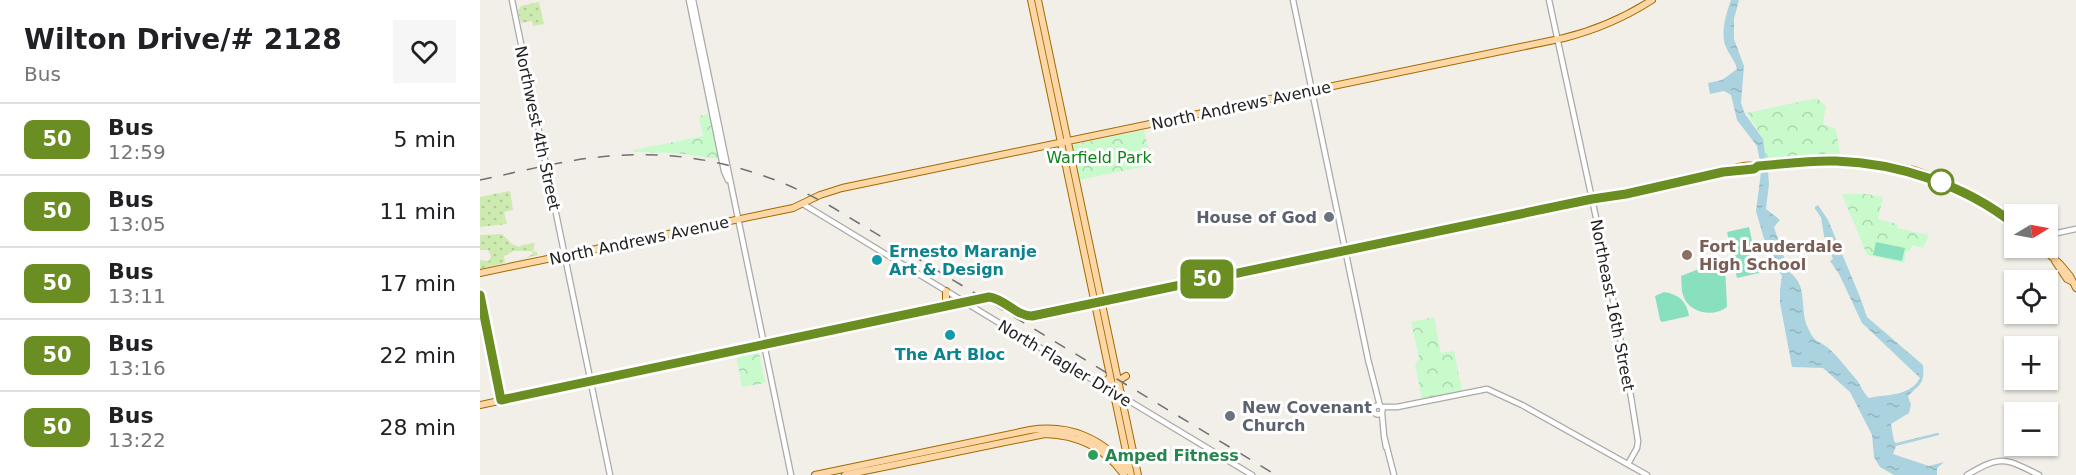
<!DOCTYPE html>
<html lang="en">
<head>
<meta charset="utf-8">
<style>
	body { margin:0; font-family:"DejaVu Sans",sans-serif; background:#f6f6f6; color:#202124; height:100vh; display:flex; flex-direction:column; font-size:22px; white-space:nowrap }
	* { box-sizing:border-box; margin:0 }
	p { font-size:20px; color:#757577 }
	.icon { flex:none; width:33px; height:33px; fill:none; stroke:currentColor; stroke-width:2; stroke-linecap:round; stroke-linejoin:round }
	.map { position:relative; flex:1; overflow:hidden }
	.drawer { display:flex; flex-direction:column; background:#fff; width:480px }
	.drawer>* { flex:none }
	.badge { padding:0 12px; border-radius:9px; font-size:21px; line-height:39px }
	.needle { width:39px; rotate:80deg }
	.buttons { position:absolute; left:1524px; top:204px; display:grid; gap:12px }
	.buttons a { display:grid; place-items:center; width:54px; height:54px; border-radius:0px; background:#fff; box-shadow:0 2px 4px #0004; font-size:30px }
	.map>.badge { position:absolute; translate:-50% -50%; box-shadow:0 0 0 3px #fff }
	.round { display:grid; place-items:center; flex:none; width:63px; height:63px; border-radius:0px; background:#f6f6f6 }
	.overview { display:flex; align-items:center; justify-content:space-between; height:102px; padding:0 24px }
	h1 { font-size:28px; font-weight:600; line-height:45px }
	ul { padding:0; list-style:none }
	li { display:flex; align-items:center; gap:18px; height:72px; padding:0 24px; border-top:2px solid #e0e0e0 }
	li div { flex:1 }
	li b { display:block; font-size:22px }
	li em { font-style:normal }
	li .badge { min-width:66px; font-weight:700; text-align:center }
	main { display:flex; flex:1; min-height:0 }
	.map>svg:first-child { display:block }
	.grass { fill:url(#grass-dots); fill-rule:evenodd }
	.park { fill:url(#park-crowns) }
	.pitch { fill:#88e0be }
	.water { fill:url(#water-ripples) }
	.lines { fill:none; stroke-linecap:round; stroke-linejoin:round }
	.minor-casing { stroke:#a9a9a9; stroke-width:7 }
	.major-casing { stroke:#a06b00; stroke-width:8 }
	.minor { stroke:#fff; stroke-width:4.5 }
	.major { stroke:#fcd6a4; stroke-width:6 }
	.rail { stroke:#707070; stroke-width:1.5; stroke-dasharray:12 12; stroke-linecap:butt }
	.line-casing { stroke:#fff; stroke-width:14 }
	.line { stroke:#6b8e23; stroke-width:9 }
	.stop-dot { fill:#fff; stroke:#6b8e23; stroke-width:3 }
	.worship-dot { fill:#6b7280; stroke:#fff; stroke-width:2 }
	.education-dot { fill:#8d6e63; stroke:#fff; stroke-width:2 }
	.culture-dot { fill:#0f9aa8; stroke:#fff; stroke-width:2 }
	.leisure-dot { fill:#2e9e5b; stroke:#fff; stroke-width:2 }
	.labels { text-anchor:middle; stroke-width:6; stroke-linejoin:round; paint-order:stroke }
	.street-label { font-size:16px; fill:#222; stroke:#fff }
	.park-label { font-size:16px; fill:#0c8416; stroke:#fff }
	.worship-label { font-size:16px; font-weight:bold; fill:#5b616d; stroke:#fff; text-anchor:end }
	.education-label { font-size:16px; font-weight:bold; fill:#785e54; stroke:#fff; text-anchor:start }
	.culture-label { font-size:16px; font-weight:bold; fill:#0d838f; stroke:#fff; text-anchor:start }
	.leisure-label { font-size:16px; font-weight:bold; fill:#27864d; stroke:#fff; text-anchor:start }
</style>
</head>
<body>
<main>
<section class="drawer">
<div class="overview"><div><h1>Wilton Drive/# 2128</h1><p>Bus</p></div><a class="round"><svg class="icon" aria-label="heart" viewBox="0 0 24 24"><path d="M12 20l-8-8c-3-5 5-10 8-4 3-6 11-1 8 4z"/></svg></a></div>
<ul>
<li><span class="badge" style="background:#6b8e23;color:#fff">50</span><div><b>Bus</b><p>12:59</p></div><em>5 min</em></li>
<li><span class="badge" style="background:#6b8e23;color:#fff">50</span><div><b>Bus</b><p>13:05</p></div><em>11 min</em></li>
<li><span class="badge" style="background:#6b8e23;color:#fff">50</span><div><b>Bus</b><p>13:11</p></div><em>17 min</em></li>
<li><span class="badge" style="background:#6b8e23;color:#fff">50</span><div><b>Bus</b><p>13:16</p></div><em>22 min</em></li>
<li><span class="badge" style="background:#6b8e23;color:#fff">50</span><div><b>Bus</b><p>13:22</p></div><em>28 min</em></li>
</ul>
</section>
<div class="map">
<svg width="1596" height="475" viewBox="0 0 1596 475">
	<defs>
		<pattern id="grass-dots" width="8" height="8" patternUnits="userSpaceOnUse" patternTransform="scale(1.5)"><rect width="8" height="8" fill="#cdebb0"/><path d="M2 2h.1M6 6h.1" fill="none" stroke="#b0c997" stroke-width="1.8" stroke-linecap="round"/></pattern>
		<pattern id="park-crowns" width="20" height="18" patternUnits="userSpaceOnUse" patternTransform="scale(1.5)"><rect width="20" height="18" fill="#c8facc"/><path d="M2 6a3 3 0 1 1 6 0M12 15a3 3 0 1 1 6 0" fill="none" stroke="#acd6af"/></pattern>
		<pattern id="water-ripples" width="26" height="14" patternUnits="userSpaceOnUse" patternTransform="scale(1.5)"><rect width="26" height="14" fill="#aad3df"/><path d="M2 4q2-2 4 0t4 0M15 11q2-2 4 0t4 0" fill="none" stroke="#92b5bf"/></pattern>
	</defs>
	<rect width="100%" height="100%" fill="#f2efe9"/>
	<path class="grass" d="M 59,2 L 64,24 L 53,26 L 52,21 L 41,23 L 38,10 L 41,6 Z
		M 30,191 L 33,210 L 24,212 L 27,224 L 0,227 L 0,197 Z
		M 22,234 L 32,244 L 40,247 L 42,245 L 55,243 L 53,251 L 57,252 L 58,255 L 0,269 L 0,260 L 9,261 L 11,256 L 8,250 L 0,250 L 0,235 ZM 34,251 L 52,251 L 53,254 L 44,259 L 25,263 L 24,256 Z"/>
	<path class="park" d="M 1337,98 L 1346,106 L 1343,124 L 1356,129 L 1360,155 L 1286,161 L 1283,139 L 1267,113 Z
		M 230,114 L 239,159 L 196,153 L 154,152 L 153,150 L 223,136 L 219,116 Z
		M 664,130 L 672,165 L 599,180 L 592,145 Z
		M 1362,194 L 1386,194 L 1403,197 L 1398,219 L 1417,224 L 1417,228 L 1449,235 L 1443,248 L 1432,245 L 1430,251 L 1426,251 L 1424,263 L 1387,255 Z
		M 954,317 L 961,353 L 974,351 L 982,391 L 942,399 L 935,365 L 939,358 L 931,322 Z
		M 276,351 L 279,353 L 285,383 L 262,387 L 256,355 Z"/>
	<path class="pitch" d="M 1269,227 L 1279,273 L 1257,278 L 1247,232 Z
		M 1396,242 L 1425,248 L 1422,261 L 1393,255 Z
		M 1239,261 L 1245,265 L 1247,307 C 1234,318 1208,313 1203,295 C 1201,289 1202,283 1201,276 Z
		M 1184,292 C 1199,294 1207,302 1209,316 L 1182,322 L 1180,320 L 1175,296 Z"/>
	<path class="water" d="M 1251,0 L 1259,0 L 1254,19 L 1254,39 L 1264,66 L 1261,103 L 1265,114 L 1283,139 L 1286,161 L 1280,161 L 1277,146 L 1257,120 L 1251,95 L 1244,91 L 1230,94 L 1228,83 L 1242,80 L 1257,69 C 1255,60 1249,55 1246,47 C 1240,33 1246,14 1251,0 Z
		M 1288,171 L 1289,184 L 1286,209 L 1300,220 L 1294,227 L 1309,272 C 1329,285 1319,310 1328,328 C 1335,343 1336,339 1347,347 C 1357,355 1367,369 1376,379 C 1381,385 1383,393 1389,398 C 1406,394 1430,397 1440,378 L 1382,323 L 1359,274 L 1350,261 L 1353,259 L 1344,236 L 1341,217 L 1335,209 L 1335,207 L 1338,205 L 1348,220 L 1380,297 L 1387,317 L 1443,365 C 1445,384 1440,384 1428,396 L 1431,405 L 1429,413 L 1411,424 L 1414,441 L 1416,443 L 1457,433 L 1459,433 L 1459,435 L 1416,446 L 1413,454 L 1449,466 L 1464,462 L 1457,468 L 1457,475 L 1414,475 L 1400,467 L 1394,457 L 1392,435 L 1370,392 L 1343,368 L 1312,367 L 1300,303 L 1300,290 L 1302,276 L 1289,256 L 1276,211 L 1281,172 Z"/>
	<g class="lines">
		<defs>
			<path id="minor" d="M 32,0 L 130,475
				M 209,0 L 244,171 L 248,180
				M 213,0 L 311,475
				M 813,0 L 889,364
				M 1069,0 L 1128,273 L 1151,397 L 1158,441 L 1157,448 L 1148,464
				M 323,204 L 633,392
				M 1568,235 L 1596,229
				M 889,363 L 900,406
				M 641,396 L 772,475
				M893.5 410a4.5 4.5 0 1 1 9 0a4.5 4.5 0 1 1-9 0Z
				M 902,407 L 917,407 L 1007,389 L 1042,405 L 1167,475
				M 902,413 L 904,436
				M 906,447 L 904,436 L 914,475
				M 1487,475 C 1521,455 1525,458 1559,475"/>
			<path id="major" d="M 551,0 L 651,475
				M 558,0 L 658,475
				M 1424,171 L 1447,179 L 1454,179
				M 1246,172 L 1274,169 L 1278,167 L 1356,161 L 1402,164 L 1434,170 L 1448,175 L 1490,195 L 1534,224
				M 1562,248 L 1580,264 L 1590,276 L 1596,288
				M 1575,261 L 1587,279 L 1591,281
				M 0,273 L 313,208 L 340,195 L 362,188 L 1084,38 C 1116,30 1144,18 1172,0
				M 462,306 L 466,301 L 466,291
				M 638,381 L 646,376
				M 617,382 L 626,381 L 630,377
				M 0,405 L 509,297 C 525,299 536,316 552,316 L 1112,199 L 1146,194 L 1243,172 C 1254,168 1267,163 1278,167
				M 335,475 L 550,430 C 589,424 624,438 648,471
				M 365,475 L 565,434 C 598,435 625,448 644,475"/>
		</defs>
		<use href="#minor" class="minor-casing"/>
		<use href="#major" class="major-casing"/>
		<use href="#minor" class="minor"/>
		<use href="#major" class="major"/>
		<path class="rail" d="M 0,180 C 43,171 87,159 131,156 C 209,149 285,169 352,207 L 796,475"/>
	</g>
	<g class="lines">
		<defs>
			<path id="line" d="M 0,295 L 21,400 L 509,297 C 525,299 536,316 552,316 L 1112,199 L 1146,194 L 1243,172 L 1274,169 L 1278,166 C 1304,164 1330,160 1356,161 C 1418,163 1485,185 1534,224"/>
		</defs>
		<use href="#line" class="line-casing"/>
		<use href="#line" class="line"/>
	</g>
	<circle class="stop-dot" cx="1461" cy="182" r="12"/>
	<g class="worship-dot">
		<circle cx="849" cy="217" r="6"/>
		<circle cx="750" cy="416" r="6"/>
	</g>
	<circle class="education-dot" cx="1207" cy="255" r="6"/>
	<g class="culture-dot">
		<circle cx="397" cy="260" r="6"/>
		<circle cx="470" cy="335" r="6"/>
	</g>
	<circle class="leisure-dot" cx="613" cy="455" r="6"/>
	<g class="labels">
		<g class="street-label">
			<text transform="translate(761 105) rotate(-12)" y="6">North Andrews Avenue</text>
			<text transform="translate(58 128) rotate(78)" y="6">Northwest 4th Street</text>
			<text transform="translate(159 240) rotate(-12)" y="6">North Andrews Avenue</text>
			<text transform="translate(1133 305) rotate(79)" y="6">Northeast 16th Street</text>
			<text transform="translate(585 363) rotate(31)" y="6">North Flagler Drive</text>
		</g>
		<g class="park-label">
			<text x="619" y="163">Warfield Park</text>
		</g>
		<g class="worship-label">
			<text x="837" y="223">House of God</text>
			<text x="762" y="413" text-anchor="start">New Covenant<tspan x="762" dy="18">Church</tspan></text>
		</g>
		<g class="education-label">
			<text x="1219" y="252">Fort Lauderdale<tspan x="1219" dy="18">High School</tspan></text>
		</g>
		<g class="culture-label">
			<text x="409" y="257">Ernesto Maranje<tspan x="409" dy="18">Art &amp; Design</tspan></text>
			<text x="470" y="360" text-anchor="middle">The Art Bloc</text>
		</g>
		<g class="leisure-label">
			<text x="625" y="461">Amped Fitness</text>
		</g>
	</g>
</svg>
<div class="buttons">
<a><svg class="needle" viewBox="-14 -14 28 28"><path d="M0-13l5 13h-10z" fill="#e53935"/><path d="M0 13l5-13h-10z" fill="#757577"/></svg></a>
<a><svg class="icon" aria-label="locate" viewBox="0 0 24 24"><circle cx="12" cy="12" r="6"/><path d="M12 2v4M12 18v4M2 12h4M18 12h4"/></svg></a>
<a>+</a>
<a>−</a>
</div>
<b class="badge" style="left:727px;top:279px;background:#6b8e23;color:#fff">50</b>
</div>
</main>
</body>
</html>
